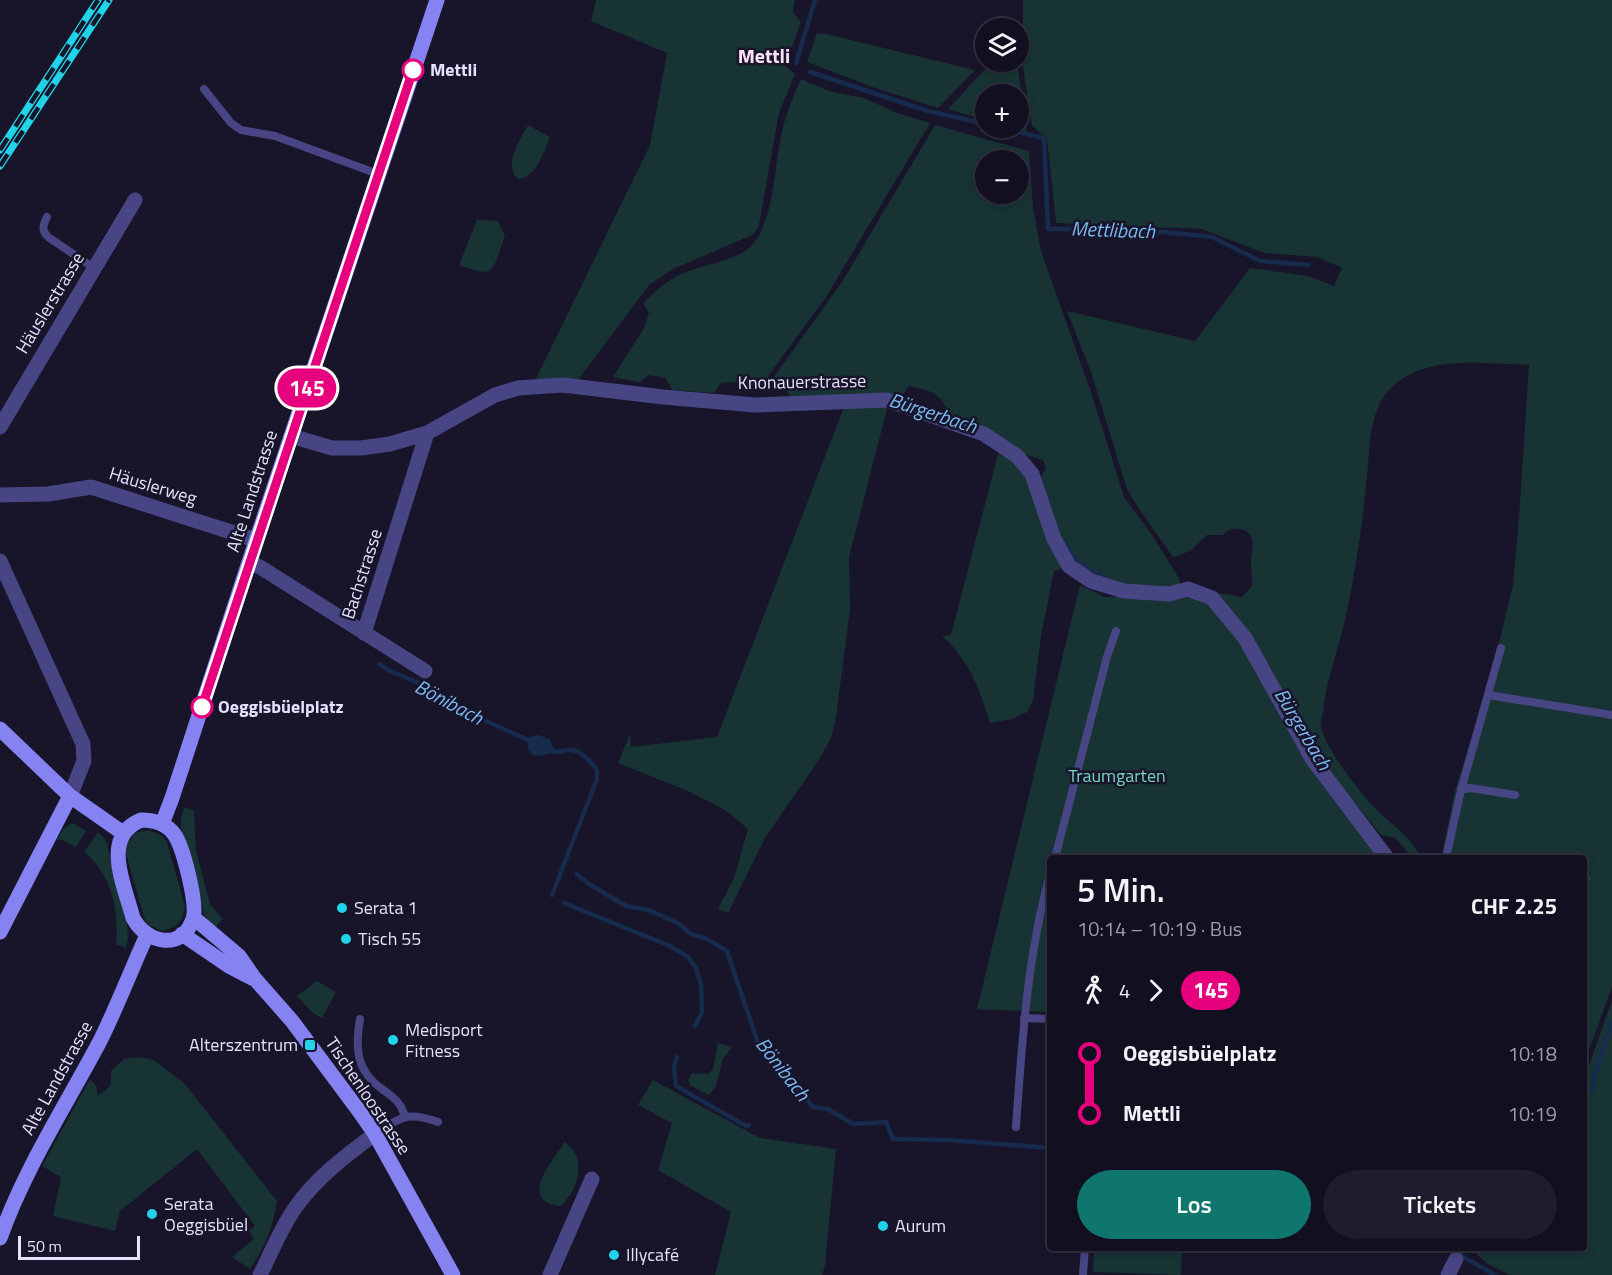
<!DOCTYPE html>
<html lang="de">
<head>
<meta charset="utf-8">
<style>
	body { margin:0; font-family:"Titillium Web",sans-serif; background:#1f1d2d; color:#f1f3f6; height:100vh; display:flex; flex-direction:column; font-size:22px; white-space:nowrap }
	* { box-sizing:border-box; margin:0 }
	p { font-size:20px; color:#9c9ca5 }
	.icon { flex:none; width:33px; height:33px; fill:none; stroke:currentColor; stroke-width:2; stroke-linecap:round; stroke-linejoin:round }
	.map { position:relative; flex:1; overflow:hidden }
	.sheet { position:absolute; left:1047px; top:855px; width:540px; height:396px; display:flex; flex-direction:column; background:#120f20; border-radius:6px; box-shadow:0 3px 9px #0003,0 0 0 2px #312f3e }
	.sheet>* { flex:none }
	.badge { padding:0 12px; border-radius:20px; font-size:21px; line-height:39px }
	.fabs { position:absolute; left:975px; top:18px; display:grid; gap:12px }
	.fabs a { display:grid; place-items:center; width:54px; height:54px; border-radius:50%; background:#120f20; box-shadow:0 3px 9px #0003,0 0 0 2px #312f3e; font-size:30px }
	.scale { position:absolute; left:18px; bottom:15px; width:122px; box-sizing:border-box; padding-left:6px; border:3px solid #e4e1fc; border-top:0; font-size:16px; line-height:21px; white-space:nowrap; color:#e4e1fc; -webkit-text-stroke:4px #18142a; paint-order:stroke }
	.map>.badge { position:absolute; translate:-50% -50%; box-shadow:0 0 0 3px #fff }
	.legs { display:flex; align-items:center; gap:9px; height:66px; padding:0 30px; font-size:20px }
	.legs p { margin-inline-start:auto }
	.summary { display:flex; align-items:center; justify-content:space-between; height:102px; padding:0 30px }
	h1 { font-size:33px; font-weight:600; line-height:45px }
	.primary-button { display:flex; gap:12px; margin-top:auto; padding:12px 30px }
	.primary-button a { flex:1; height:69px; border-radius:36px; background:#0f766e; color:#fff; font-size:24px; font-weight:600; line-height:69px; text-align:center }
	.primary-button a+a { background:#1f1d2d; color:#f1f3f6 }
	ul { padding:0 30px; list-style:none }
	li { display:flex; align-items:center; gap:21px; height:60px; font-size:22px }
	li i { display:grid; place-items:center; width:9px; height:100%; margin:0 8px; background:currentColor }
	li i::after { content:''; width:15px; height:15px; margin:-8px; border:4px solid; border-radius:50%; background:#120f20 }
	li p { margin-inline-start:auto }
	li:first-child i { background:linear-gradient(#0000 50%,currentColor 0) }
	li:last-child i { background:linear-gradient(currentColor 50%,#0000 0) }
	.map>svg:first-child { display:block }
	.green { fill:#183333; fill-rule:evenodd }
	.water { fill:#162b4d }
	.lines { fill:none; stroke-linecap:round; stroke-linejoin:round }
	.stream { stroke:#162b4d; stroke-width:4.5 }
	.lane { stroke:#474584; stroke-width:8 }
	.street { stroke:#474584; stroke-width:15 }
	.secondary { stroke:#8582f1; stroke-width:15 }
	.rail-casing { stroke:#21d3e7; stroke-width:7 }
	.rail { stroke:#18142a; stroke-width:4.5; stroke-dasharray:14; stroke-linecap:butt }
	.line-1-casing { stroke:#fff; stroke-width:14 }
	.line-1 { stroke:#e6007e; stroke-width:9 }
	.stop-1-dot { fill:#fff; stroke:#e6007e; stroke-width:3 }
	.poi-dot { fill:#21d3e7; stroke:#18142a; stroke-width:2 }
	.labels { text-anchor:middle; stroke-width:5; stroke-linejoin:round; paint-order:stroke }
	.stop-label { font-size:18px; font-weight:bold; fill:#e4e1fc; stroke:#18142a; text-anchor:start }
	.street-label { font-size:18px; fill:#e4e1fc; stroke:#18142a }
	.park-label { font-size:18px; fill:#73d6bd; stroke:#18142a }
	.poi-label { font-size:18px; fill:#e4e1fc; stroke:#18142a; text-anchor:start }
	.neighbourhood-label { font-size:20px; font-weight:bold; fill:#fce2f3; stroke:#18142a }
	.water-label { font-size:20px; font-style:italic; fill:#7ab9f1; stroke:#18142a }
</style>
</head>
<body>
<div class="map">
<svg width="1612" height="1275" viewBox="0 0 1612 1275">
	<rect width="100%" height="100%" fill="#18142a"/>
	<path class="green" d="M 596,0 L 795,0 L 793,12 L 801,22 L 785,66 L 795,74 L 779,113 L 759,225 L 754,234 L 673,269 L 649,285 L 578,380 L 535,381 L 650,145 L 667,53 L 591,21 Z
		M 1023,0 L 1612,0 L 1612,987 L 1584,1063 L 1584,858 L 1441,858 L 1455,791 L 1494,664 L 1513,585 L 1519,518 L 1529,365 C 1485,364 1429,354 1393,386 C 1371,406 1370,439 1368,466 C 1363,519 1356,572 1344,624 C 1337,653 1326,682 1323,712 C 1322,716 1321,722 1321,726 C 1325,750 1364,798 1382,815 C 1400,832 1409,835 1421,858 L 1412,858 L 1396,838 L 1381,835 L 1338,782 L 1214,592 L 1242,597 L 1252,586 C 1252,578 1251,570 1251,561 C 1251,550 1259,533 1240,529 C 1233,528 1228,530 1223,535 L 1207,535 L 1190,551 L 1173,557 L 1137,506 L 1127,489 L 1091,372 L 1067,311 L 1195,341 L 1250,268 L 1308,276 L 1334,286 L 1342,268 L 1318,257 L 1264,253 L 1202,229 L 1056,223 L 1047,138 L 1032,126 L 1023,67 Z
		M 817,33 L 826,34 L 975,70 L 938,108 L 875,88 L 807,62 Z
		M 992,62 L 1017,62 L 1027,132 L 1012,128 L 1018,128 L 1018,94 L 986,94 L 985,120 L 948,109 Z
		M 801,79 L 832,92 L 864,98 L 897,113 L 930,123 L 826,297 L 758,390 L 734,382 L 721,383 L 714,393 L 672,390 L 666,378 L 649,375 L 639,382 L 613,377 L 644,328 L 649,313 L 643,303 C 654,293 665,282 679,275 C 697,266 734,261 748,249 C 775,226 774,164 782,131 C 787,112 793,96 801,79 Z
		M 528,125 L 550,137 C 544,151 537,177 519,179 C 501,167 521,139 528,125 Z
		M 935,125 L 1029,151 L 1033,208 L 1041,251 L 1092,395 L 1124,497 L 1152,535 L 1180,580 L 1179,586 L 1174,589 L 1115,583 L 1084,569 L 1072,558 L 1061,540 L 1041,477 L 1046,469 L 1043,460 L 1024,454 L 979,423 L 960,419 L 948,413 C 942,392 927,390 909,386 L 901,397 L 791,398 L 786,389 L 773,378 L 842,282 ZM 986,160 L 1018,160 L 1018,194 L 986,194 Z
		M 477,220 L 498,221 L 505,236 C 492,270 497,280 459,265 Z
		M 888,405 L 849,557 L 850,609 L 836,718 L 831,738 L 818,761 L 765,838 L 728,913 L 718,909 L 734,878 L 748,829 L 725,810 L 688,791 L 618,763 L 630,734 L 631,747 L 717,737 L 844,407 Z
		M 998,454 C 1001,455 1004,455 1007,457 C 1029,469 1056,542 1067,567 L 1054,571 L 1041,636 L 1033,700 L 1027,712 L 1012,719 L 990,723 C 980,690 969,659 942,636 L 951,635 Z
		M 1080,585 L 1104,597 L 1188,594 L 1211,605 L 1228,621 L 1383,858 L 1050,858 L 1050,1012 L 977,1009 Z
		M 184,807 L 194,811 L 196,851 L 210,904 L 223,919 L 214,929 L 204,915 L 201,897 L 181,829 L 181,819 Z
		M 73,823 L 86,831 L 76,847 L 60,839 L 56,841 L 64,828 Z
		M 149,830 L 162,836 L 167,842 L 185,906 C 184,920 177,928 162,931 L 149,925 L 145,920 L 126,854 L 126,846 L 135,833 Z
		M 98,832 L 105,839 L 108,847 L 111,865 L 127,924 L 128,939 L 126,948 L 116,944 C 119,909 112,875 84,852 Z
		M 317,981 L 336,992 L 322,1018 L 313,1013 L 297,996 Z
		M 1612,1000 L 1612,1275 L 1510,1275 L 1488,1264 L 1469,1248 L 1584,1248 L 1584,1080 Z
		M 718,1043 L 732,1047 L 723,1059 L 716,1086 L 709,1095 L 691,1086 L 688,1080 L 692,1073 L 708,1074 L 713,1069 Z
		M 139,1057 L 154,1060 L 184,1083 L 277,1201 C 273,1227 265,1247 250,1269 L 232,1257 L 254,1239 L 249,1231 L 255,1226 L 197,1149 L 120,1211 L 115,1231 L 53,1216 L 61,1177 L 42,1166 L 90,1079 L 97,1087 L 97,1095 L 104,1092 L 111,1084 L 111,1071 L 124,1059 Z
		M 653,1080 L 760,1138 L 836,1149 L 825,1265 L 822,1275 L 715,1275 L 731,1212 L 658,1170 L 672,1123 L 638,1105 Z
		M 565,1142 C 568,1145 573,1149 575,1153 C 584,1169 574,1196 560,1206 C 517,1201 553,1160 565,1142 Z
		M 1094,1248 L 1182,1248 L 1181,1275 L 1093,1272 Z"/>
	<path class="water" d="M 538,735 L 550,739 L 555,753 L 539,756 L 532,755 L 528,749 L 528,743 L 524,739 Z"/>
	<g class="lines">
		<path class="stream" d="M 796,63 L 815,0
			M 810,72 L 928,111 L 986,124
			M 999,128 L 1044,138 L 1048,229 L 1105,229 L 1126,234 L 1165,232 L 1212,237 L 1260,261 L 1309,265
			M 1064,543 C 1075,559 1086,570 1105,577
			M 379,664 L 390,671 L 419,683 L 448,704 L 528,740
			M 549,750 C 558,753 561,751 569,750 C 581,749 591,762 597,770 L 597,779 L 552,895
			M 577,874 L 589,884 L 626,906 L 649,910 L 679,924 L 691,934 L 707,939 L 727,951 L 758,1043 L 775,1067 L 789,1079 L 813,1107 L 828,1109 L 853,1124 L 886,1122 L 893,1139 L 948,1140 L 1050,1148
			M 564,903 L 670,946 L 688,957 L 696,968 L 701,985 L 702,1012 L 695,1026
			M 677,1057 L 674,1066 L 676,1086 L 746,1126 L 749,1125
			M 1593,1091 L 1595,1073 L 1612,1022
			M 1455,1248 L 1465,1258 L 1495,1275"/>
		<path class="lane" d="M 204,89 L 231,123 L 241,130 L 275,136 L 378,174
			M 47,217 C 43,225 41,230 48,237 L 94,268
			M 1488,695 L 1612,715
			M 1461,790 L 1470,788 L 1515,795
			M 1055,858 L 1107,657 L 1116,631
			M 1446,858 L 1461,790 L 1501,648
			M 1584,878 L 1586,879
			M 1024,1018 L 1050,1019
			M 360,1019 C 355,1048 356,1071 382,1089 C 394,1098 401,1102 405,1117
			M 1016,1127 C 1022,1041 1027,958 1050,874
			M 375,1134 C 401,1117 407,1111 438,1122
			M 1083,1275 L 1085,1248"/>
		<path class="street" d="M 0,427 L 135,200
			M 291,436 L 332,448 L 361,448 L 390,444 L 427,433 L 495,395 L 518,388 L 563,385 L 663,397 L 755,405 L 887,400 L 984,434 L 1017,456 L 1032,474 L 1054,539 L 1069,566 L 1091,581 L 1124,591 L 1169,594 L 1188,589 L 1212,598 L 1245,638 L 1313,760 L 1387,858
			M 0,495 L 48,494 L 91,487 L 256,540
			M 0,561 L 83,744 L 84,761 L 70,796
			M 249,562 L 260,567 L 425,671
			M 364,633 L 427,433
			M 260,1275 C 271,1253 281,1228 295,1208 C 316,1178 345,1156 375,1134
			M 550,1275 L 592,1179
			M 1448,1275 L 1456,1259"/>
		<path class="secondary" d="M 0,729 L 70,796 L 123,833
			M 141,820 C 154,820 166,823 174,834 C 183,846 198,905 193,919 C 182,951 147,944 133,918 C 125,886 100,837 141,820 Z
			M 162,824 L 172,798 L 247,568 L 437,0
			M 194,918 L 239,956 L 255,979 L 292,1021 L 359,1111 L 375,1134 L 453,1275
			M 0,932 L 70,796
			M 182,934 L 229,966 L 252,978
			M 0,1238 C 25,1168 65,1107 100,1041 C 117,1007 131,970 147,935"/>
		<defs>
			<path id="rail" d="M 0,150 L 98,0
				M 0,166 L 109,0"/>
		</defs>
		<use href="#rail" class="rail-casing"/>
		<use href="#rail" class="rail"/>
	</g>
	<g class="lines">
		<defs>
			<path id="line-1" d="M 202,707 L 413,70"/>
		</defs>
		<use href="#line-1" class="line-1-casing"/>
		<use href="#line-1" class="line-1"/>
	</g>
	<g class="stop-1-dot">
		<circle cx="413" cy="70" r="10"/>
		<circle cx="202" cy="707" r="10"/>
	</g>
	<g class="poi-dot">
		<circle cx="342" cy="908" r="6"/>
		<circle cx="346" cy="939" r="6"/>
		<circle cx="393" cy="1040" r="6"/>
		<rect x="304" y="1039" width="12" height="12" rx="3"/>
		<circle cx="152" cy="1214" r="6"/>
		<circle cx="883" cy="1226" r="6"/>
		<circle cx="614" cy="1255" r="6"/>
	</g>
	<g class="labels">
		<g class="stop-label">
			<text x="430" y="76">Mettli</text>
			<text x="218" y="713">Oeggisbüelplatz</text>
		</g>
		<g class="street-label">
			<text transform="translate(50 303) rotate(-59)" y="6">Häuslerstrasse</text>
			<text transform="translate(802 382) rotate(-1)" y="6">Knonauerstrasse</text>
			<text transform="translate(153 486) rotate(17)" y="6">Häuslerweg</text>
			<text transform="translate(252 491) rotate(-72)" y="6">Alte Landstrasse</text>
			<text transform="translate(362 574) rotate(-72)" y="6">Bachstrasse</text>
			<text transform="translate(57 1078) rotate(-61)" y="6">Alte Landstrasse</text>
			<text transform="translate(368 1096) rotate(56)" y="6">Tischenloostrasse</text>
		</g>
		<g class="park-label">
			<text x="1117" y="782">Traumgarten</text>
		</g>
		<g class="poi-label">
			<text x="354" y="914">Serata 1</text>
			<text x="358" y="945">Tisch 55</text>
			<text x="405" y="1036">Medisport<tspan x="405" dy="21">Fitness</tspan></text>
			<text x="298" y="1051" text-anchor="end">Alterszentrum</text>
			<text x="164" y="1210">Serata<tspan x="164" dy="21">Oeggisbüel</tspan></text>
			<text x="895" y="1232">Aurum</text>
			<text x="626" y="1261">Illycafé</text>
		</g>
		<g class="neighbourhood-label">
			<text x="764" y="63">Mettli</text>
		</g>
		<g class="water-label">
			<text transform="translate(1113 230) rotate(2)" y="7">Mettlibach</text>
			<text transform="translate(933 413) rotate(18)" y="7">Bürgerbach</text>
			<text transform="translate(449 702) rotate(28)" y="7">Bönibach</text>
			<text transform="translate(1303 729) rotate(59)" y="7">Bürgerbach</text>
			<text transform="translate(783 1069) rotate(52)" y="7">Bönibach</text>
		</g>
	</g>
</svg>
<div class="fabs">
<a><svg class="icon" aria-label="layers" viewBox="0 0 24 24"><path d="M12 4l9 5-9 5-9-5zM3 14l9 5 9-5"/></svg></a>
<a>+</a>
<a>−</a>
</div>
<div class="scale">50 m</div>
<b class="badge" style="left:307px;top:388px;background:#e6007e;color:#fff">145</b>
<section class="sheet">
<div class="summary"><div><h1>5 Min.</h1><p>10:14 – 10:19 · Bus</p></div><b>CHF 2.25</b></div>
<div class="legs"><svg class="icon" aria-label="walk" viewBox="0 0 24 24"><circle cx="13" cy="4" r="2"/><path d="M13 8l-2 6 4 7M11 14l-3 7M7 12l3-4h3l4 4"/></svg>4<svg class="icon" aria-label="forward" viewBox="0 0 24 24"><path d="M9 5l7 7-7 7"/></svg><b class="badge" style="background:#e6007e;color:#fff">145</b></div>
<ul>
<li><i style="color:#e6007e"></i><b>Oeggisbüelplatz</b><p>10:18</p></li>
<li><i style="color:#e6007e"></i><b>Mettli</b><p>10:19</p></li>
</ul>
<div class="primary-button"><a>Los</a><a>Tickets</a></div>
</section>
</div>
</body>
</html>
